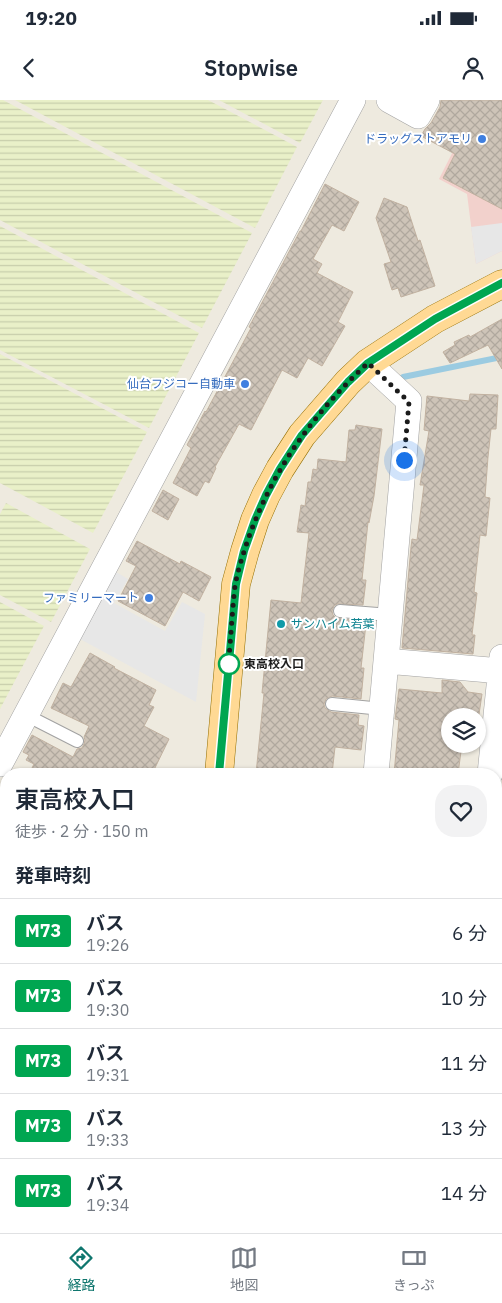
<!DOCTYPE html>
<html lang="ja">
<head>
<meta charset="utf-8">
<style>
	body { margin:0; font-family:"IBM Plex Sans","Noto Sans JP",sans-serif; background:#f2f2f3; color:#1f2937; height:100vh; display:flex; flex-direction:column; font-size:19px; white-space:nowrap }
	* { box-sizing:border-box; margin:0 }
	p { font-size:16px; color:#747a83 }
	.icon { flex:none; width:28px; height:28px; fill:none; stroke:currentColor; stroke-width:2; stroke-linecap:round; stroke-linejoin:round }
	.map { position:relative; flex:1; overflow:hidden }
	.drawer { position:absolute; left:0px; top:668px; width:502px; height:466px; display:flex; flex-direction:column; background:#fff; border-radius:20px 20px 0 0; box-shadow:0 1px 4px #0004 }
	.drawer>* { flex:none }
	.badge { padding:0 10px; border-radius:4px; font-size:18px; line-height:32px }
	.tools { position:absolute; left:441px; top:608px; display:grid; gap:10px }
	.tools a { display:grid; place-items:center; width:45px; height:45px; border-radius:50%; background:#fff; box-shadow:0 1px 4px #0004; font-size:25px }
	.you { position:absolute; width:25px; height:25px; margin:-12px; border:4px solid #fff; border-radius:50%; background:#1a73e8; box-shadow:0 0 0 8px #1a73e833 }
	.map>.badge { position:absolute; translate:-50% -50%; box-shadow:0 0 0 2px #fff }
	h2 { padding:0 15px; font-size:19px; line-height:45px }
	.round { display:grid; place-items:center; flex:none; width:52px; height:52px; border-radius:20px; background:#f2f2f3 }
	.headline { display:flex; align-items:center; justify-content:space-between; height:85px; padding:0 15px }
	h1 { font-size:24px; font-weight:600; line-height:38px }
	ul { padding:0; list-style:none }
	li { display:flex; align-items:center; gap:15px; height:65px; padding:0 15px; border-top:1px solid #e0e1e3 }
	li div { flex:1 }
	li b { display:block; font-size:19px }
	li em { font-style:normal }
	li .badge { min-width:55px; font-weight:700; text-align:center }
	.status { display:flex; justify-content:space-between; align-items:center; height:35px; padding:0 25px; background:#fff; direction:ltr }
	.status svg { height:14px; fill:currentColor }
	header { display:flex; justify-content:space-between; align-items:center; height:65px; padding:0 15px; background:#fff; font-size:22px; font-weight:600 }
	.tabs { display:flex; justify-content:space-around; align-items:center; height:70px; border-top:1px solid #e0e1e3; background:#fff; font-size:14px; color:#747a83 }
	.tabs a { display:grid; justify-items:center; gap:2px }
	.tabs .active { color:#0f766e }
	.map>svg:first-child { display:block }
	.commercial { fill:#f2d1cc }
	.farmland { fill:url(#farmland-rules) }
	.parking { fill:#e7e7e7 }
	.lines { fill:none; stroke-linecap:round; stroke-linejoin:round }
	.stream { stroke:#9bcbe1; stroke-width:6 }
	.building { fill:url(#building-cross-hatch); stroke:#c1b1a0 }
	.service-casing { stroke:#a2a2a2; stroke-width:14 }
	.minor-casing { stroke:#a2a2a2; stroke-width:26 }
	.tertiary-casing { stroke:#a2a2a2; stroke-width:29 }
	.primary-casing { stroke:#936e00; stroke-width:29 }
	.path { stroke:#ff7d60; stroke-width:3; stroke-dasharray:2.5 2.5; stroke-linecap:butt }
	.service { stroke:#fff; stroke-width:12 }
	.minor { stroke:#fff; stroke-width:25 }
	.tertiary { stroke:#fff; stroke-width:28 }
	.primary { stroke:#ffd994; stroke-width:28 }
	.line-casing { stroke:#fff; stroke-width:11 }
	.line { stroke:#00a651; stroke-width:8 }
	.walk { stroke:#1b1b1b; stroke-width:5; stroke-dasharray:0 9 }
	.shop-dot { fill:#3f7fe0; stroke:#fff; stroke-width:2 }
	.culture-dot { fill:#0f9aa8; stroke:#fff; stroke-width:2 }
	.stop-dot { fill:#fff; stroke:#00a651; stroke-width:2.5 }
	.labels { text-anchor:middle; stroke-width:4; stroke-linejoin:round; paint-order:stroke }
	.shop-label { font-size:12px; fill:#366cbe; stroke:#fff; text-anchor:end }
	.culture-label { font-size:12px; fill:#0d838f; stroke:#fff; text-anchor:start }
	.stop-label { font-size:12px; font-weight:bold; fill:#1b1b1b; stroke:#fff; text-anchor:start }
</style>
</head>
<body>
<div class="status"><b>19:20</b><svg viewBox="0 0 49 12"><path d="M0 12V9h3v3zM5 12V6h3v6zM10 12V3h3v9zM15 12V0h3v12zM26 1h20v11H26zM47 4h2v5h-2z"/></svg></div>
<header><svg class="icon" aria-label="back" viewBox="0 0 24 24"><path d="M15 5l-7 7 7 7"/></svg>Stopwise<svg class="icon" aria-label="person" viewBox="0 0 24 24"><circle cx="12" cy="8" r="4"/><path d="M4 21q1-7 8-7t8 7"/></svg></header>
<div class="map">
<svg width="502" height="1133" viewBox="0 0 502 1133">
	<defs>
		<pattern id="farmland-rules" width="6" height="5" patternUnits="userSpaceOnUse" patternTransform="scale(1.25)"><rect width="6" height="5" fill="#e9f0c8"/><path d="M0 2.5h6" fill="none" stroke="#c7cdab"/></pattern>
		<pattern id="building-cross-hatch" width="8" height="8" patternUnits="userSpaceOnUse" patternTransform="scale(1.25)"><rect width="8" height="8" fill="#cec4b8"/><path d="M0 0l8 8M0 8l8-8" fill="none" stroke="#b0a89e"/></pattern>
	</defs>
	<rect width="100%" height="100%" fill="#eeeadf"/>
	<path class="commercial" d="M 479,0 L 502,0 L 502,151 L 476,164 L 467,94 L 439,79 Z"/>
	<path class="farmland" d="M 0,0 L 3,0 L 252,133 L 202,228 L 0,120 Z
		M 15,0 L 208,0 L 297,47 L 255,128 Z
		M 219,0 L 323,0 L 300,43 Z
		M 0,126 L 199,233 L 149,328 L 0,250 Z
		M 0,254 L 147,332 L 93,433 L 0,383 Z
		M 6,403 L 90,449 L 51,522 L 0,495 L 0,414 Z
		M 0,502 L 44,526 L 0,609 Z
		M 0,828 L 6,830 L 6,901 L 0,912 Z"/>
	<path class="parking" d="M 502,123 L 502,151 L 476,164 L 471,127 Z
		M 116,472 L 128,479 L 114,503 L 165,531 L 182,502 L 205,514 L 196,602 L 80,539 Z"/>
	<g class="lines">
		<path class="stream" d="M 403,277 L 502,257"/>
	</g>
	<path class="building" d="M 441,0 L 502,0 L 502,109 L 443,78 L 455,54 L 421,36 L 425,29 L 431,23 L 440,7 Z
		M 325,84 L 359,102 L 344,131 L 332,125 L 313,159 L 322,164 L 317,173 L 353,192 L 338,222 L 345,226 L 322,266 L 308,258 L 297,278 L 282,270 L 251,330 L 239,324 L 215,367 L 216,368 L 209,383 L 205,381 L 197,396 L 173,383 L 191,348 L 187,345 L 205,311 L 206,312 L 251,228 L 249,227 L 257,212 L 300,131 L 301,131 Z
		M 384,98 L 407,107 L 418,141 L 420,140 L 435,186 L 401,197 L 398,188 L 392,190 L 384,164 L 391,162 L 376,118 Z
		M 502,219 L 502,269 L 488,245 L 450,263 L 443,252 L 455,245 L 454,242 L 469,235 L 470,237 Z
		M 470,294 L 498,295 L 496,329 L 491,329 L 488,357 L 485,397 L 490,398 L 486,436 L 480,435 L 474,492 L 477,493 L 472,535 L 475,535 L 473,554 L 402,548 L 411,447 L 412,439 L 417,440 L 424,385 L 420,385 L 429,331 L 424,330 L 427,296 L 469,301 Z
		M 356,325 L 382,329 L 374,396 L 369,423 L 368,422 L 362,480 L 366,480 L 363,505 L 337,504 L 334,506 L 332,511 L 333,515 L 336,518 L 361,521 L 360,523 L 366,524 L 361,568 L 364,568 L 361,599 L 332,596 L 326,599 L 324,604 L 325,608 L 331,612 L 359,615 L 358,625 L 364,626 L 361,650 L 335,647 L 332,674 L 256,674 L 264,593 L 262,593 L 271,500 L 301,503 L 309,433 L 297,432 L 301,405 L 305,406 L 308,382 L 311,382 L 313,369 L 317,370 L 318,359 L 346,362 L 349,330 L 355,330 Z
		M 163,390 L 179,399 L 168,420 L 152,411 Z
		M 137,441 L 180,464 L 181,461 L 211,477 L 199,501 L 183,492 L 165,526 L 118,501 L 136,466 L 126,461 Z
		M 90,553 L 115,567 L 114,568 L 156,590 L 149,605 L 154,607 L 144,626 L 169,639 L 152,674 L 29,674 L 34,664 L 26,660 L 29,655 L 23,652 L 32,635 L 73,657 L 77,649 L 82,648 L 84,644 L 85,640 L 84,637 L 89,626 L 51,608 L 63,583 L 71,587 Z
		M 442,580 L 460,582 L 468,592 L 482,594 L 478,621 L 478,616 L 450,616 L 450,644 L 462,644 L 458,674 L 394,674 L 399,620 L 395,619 L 399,589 L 442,593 Z"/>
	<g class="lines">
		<defs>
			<path id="service" d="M 340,511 L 390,515
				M 332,604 L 382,609
				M 26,615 L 77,641"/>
			<path id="minor" d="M 389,0 L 418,16 L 427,0
				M 368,263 L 409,301 L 376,674
				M 386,561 L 501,571
				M 0,664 L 353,0
				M 490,674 L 502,557
				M 0,1132 L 3,1133
				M 325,1133 L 326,1128
				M 446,1133 L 446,1128"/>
			<path id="tertiary" d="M 0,815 L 6,818
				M 496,877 L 502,878"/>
			<path id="primary" d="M 219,674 L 236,484 L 245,451 L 255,420 L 266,395 L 280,369 L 302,335 L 348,282 L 368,263 L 435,219 L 502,184
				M 120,1133 L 122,1128"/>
		</defs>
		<use href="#service" class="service-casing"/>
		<use href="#minor" class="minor-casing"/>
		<use href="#tertiary" class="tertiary-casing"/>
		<use href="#primary" class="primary-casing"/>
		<path class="path" d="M 210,1133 L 211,1128"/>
		<use href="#service" class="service"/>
		<use href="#minor" class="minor"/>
		<use href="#tertiary" class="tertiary"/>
		<use href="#primary" class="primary"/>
	</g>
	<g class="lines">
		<defs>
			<path id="line" d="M 219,674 L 236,484 L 244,451 L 255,420 L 266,395 L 280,369 L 302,335 L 348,282 L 368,263 L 435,219 L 502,183"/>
		</defs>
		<use href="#line" class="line-casing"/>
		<use href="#line" class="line"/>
		<path class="walk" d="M 229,564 L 228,566 C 231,539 232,512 235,486 C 238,469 244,451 250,434 C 275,366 315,312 368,263 L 409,302 L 404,360"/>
	</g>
	<g class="shop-dot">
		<circle cx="482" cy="39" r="5"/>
		<circle cx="245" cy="284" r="5"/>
		<circle cx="149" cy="498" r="5"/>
	</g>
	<circle class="culture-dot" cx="281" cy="524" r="5"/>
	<circle class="stop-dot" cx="229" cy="564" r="10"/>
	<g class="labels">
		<g class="shop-label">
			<text x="472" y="43">ドラッグストアモリ</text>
			<text x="235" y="288">仙台フジコー自動車</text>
			<text x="139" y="502">ファミリーマート</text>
		</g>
		<g class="culture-label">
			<text x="291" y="528">サンハイム若葉</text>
		</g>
		<g class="stop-label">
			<text x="244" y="568">東高校入口</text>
		</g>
	</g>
</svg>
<div class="tools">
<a><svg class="icon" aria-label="layers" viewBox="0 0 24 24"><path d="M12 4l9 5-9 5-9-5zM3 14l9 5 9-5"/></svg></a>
</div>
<div class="you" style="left:404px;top:360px"></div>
<section class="drawer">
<div class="headline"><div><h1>東高校入口</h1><p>徒歩 · 2 分 · 150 m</p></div><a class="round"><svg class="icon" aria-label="heart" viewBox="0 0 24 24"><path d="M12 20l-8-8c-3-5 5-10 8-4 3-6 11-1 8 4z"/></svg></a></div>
<h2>発車時刻</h2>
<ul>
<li><span class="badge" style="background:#00a651;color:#fff">M73</span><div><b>バス</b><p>19:26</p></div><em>6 分</em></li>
<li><span class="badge" style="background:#00a651;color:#fff">M73</span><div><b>バス</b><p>19:30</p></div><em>10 分</em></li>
<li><span class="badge" style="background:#00a651;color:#fff">M73</span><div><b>バス</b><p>19:31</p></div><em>11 分</em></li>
<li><span class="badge" style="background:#00a651;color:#fff">M73</span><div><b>バス</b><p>19:33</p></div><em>13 分</em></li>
<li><span class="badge" style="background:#00a651;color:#fff">M73</span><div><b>バス</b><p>19:34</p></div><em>14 分</em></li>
</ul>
</section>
</div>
<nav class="tabs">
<a class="active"><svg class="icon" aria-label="directions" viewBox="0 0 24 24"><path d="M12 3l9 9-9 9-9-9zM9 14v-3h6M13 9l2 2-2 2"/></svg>経路</a>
<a><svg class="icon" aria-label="map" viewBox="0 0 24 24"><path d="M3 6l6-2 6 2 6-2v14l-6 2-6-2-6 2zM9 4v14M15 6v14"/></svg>地図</a>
<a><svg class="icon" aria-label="tickets" viewBox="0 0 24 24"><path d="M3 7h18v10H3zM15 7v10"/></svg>きっぷ</a>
</nav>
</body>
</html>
